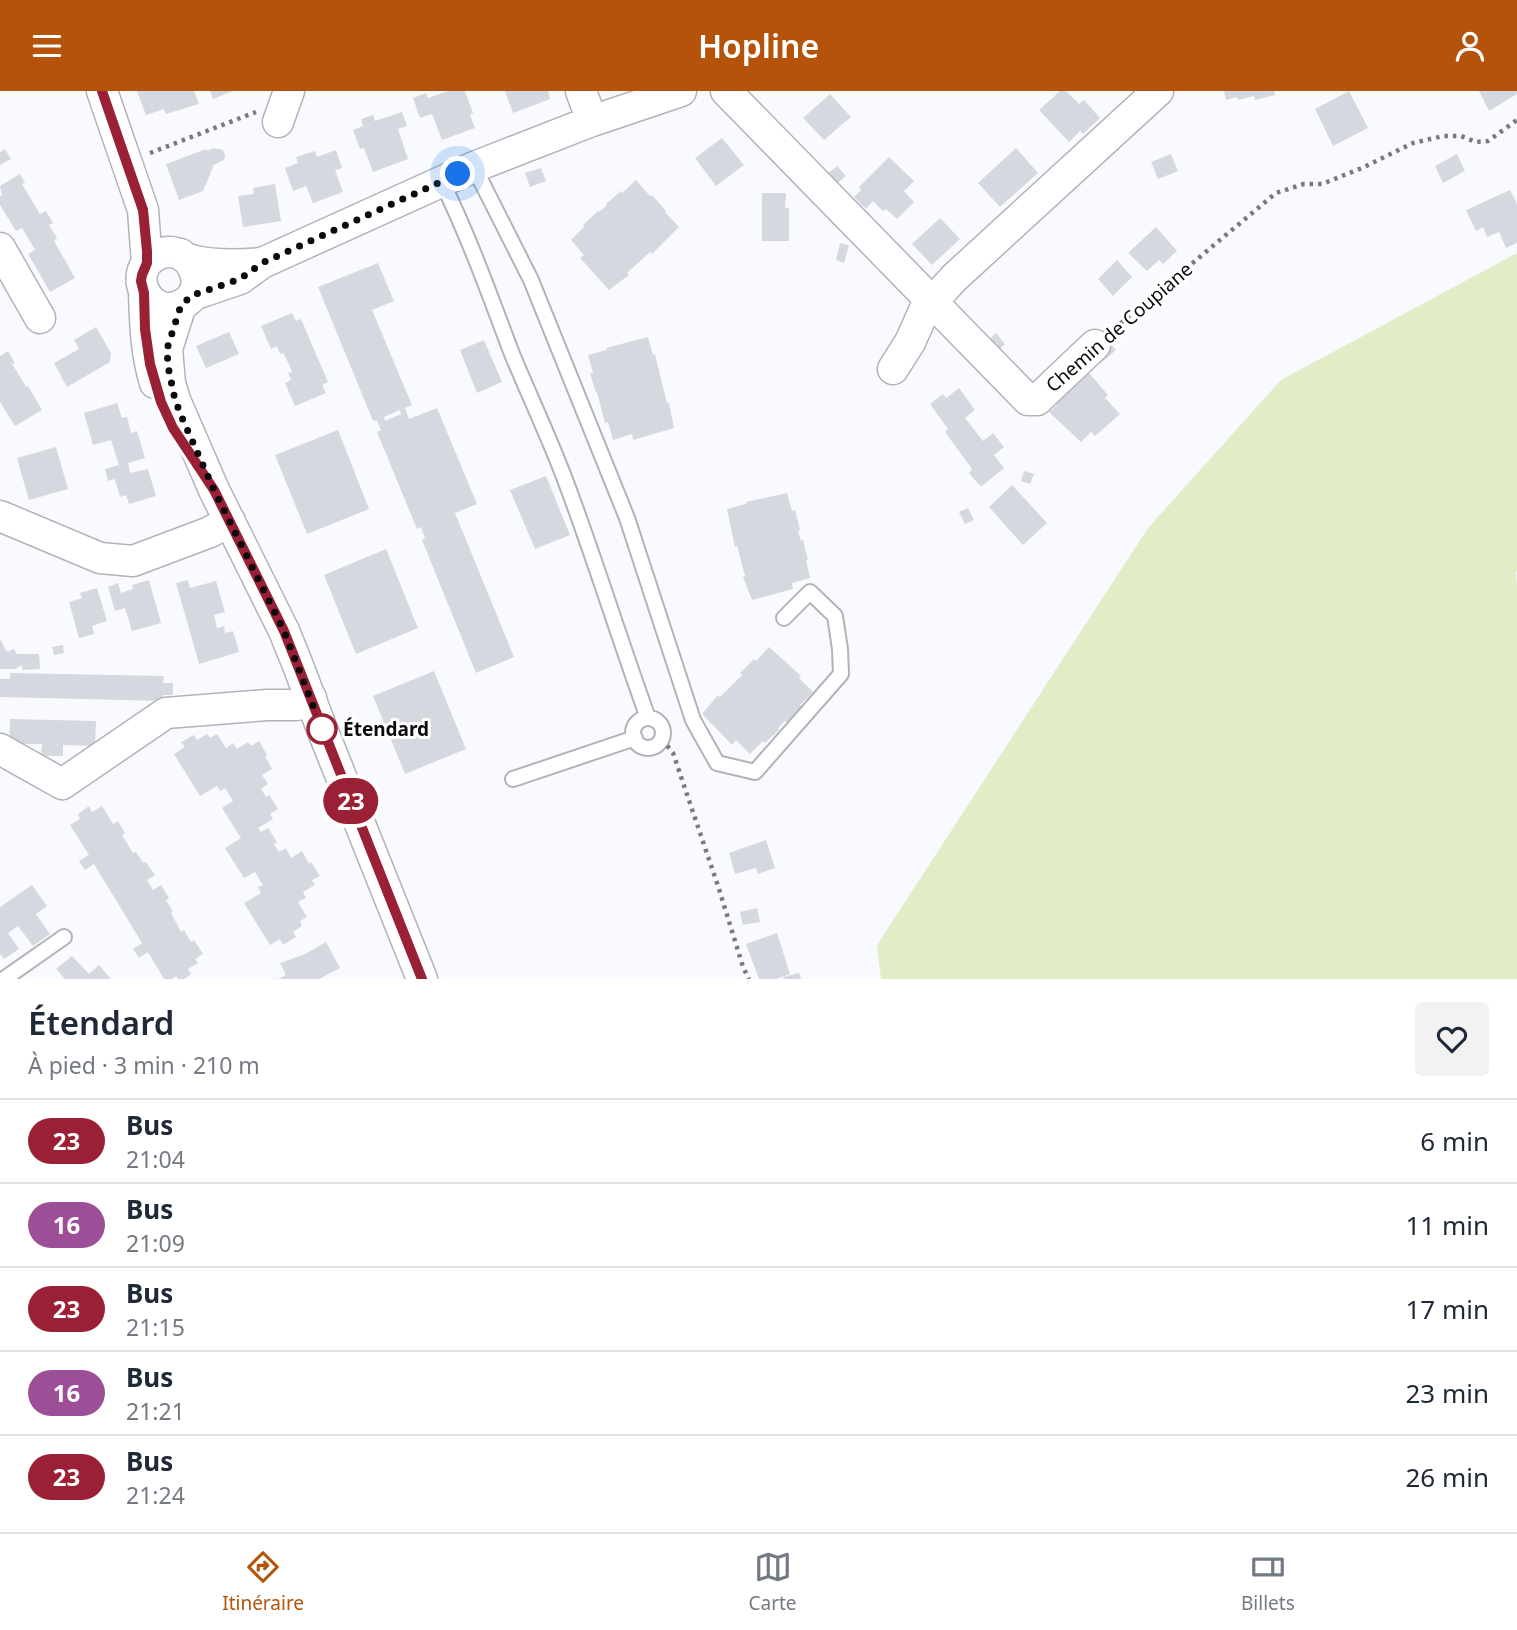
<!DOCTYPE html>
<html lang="fr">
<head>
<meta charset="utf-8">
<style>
	body { margin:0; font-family:"Noto Sans",sans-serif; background:#f2f2f3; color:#1f2937; height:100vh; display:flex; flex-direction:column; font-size:26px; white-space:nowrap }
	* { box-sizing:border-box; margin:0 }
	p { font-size:23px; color:#747a83 }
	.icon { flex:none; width:38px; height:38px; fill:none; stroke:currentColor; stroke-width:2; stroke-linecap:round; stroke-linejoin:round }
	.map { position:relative; height:888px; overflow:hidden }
	.drawer { display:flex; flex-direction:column; background:#fff; flex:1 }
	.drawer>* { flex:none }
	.badge { padding:0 14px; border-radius:23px; font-size:24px; line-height:46px }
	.you { position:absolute; width:35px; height:35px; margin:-18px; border:5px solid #fff; border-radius:50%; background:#1a73e8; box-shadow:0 0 0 10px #1a73e833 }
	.map>.badge { position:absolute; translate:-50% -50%; box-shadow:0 0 0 4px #fff }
	.round { display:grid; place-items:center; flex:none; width:74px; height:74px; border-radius:7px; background:#f2f2f3 }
	.headline { display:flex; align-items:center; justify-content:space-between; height:119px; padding:0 28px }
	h1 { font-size:33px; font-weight:600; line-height:52px }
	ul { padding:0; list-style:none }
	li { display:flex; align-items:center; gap:21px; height:84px; padding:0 28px; border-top:2px solid #e0e1e3 }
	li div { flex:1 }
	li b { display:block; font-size:26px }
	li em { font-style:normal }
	li .badge { min-width:77px; font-weight:700; text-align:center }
	header { display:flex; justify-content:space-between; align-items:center; height:91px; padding:0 28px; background:#b45309; color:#fff; font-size:32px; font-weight:600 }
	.tab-bar { display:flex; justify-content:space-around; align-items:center; height:98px; border-top:2px solid #e0e1e3; background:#fff; font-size:19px; color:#747a83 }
	.tab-bar a { display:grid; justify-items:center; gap:4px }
	.tab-bar .active { color:#b45309 }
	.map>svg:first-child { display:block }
	.green { fill:#e1edc7 }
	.building { fill:#d6d8df; fill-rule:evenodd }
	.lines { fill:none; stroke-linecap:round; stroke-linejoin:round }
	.service-casing { stroke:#b1b3b9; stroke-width:18 }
	.minor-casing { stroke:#b1b3b9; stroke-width:33 }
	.path { stroke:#797a7d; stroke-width:4.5; stroke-dasharray:3.5 5; stroke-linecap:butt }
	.service { stroke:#fff; stroke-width:14 }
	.minor { stroke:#fff; stroke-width:30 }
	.line-casing { stroke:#fff; stroke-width:16 }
	.line { stroke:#992035; stroke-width:10 }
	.walk { stroke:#0b0b0d; stroke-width:7; stroke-dasharray:0 12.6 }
	.stop-dot { fill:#fff; stroke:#992035; stroke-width:3.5 }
	.labels { text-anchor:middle; stroke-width:6; stroke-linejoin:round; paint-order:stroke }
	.street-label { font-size:19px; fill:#0b0b0d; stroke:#fff }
	.stop-label { font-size:19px; font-weight:bold; fill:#0b0b0d; stroke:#fff; text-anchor:start }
</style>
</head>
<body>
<header><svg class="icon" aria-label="menu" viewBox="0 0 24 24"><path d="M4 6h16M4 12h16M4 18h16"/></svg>Hopline<svg class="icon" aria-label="person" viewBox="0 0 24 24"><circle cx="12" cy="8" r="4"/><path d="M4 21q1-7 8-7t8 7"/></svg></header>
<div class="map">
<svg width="1517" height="888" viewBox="0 0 1517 888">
	<rect width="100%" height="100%" fill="#f8faff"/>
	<path class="green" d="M 1517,162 L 1517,480 L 1516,481 L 1517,494 L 1517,888 L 881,888 L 877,854 L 1148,437 L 1281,289 Z"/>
	<path class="building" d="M 137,0 L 194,0 L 199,13 L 166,23 L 164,18 L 146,24 Z
		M 210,0 L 233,0 L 213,8 Z
		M 448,0 L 465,0 L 473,22 L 470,24 L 475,37 L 442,49 L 432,23 L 420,27 L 413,7 L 426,2 L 428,7 Z
		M 505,0 L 548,0 L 550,8 L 513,22 Z
		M 1060,0 L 1066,0 L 1079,13 L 1084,9 L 1100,27 L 1083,43 L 1080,40 L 1069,51 L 1039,19 Z
		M 1224,0 L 1274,0 L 1275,4 L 1255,9 L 1254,5 L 1238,9 L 1237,6 L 1226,9 Z
		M 1349,0 L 1368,37 L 1333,55 L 1315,18 Z
		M 1479,0 L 1517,0 L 1517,3 L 1489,20 Z
		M 830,3 L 851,26 L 824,49 L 803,27 Z
		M 402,21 L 407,35 L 398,38 L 408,68 L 373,81 L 364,57 L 360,58 L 353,39 L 363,35 L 361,28 L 373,24 L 375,30 Z
		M 722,47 L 744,74 L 716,95 L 695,67 Z
		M 214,57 L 223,59 L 225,64 L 224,69 L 212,75 L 213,76 L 203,100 L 179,109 L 166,73 L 206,58 L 207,60 Z
		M 1016,57 L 1038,82 L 1000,116 L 978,92 Z
		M 5,58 L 11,68 L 0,74 L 0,61 Z
		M 336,59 L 342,77 L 335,79 L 343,101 L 313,112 L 306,95 L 293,100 L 285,77 L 298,72 L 296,66 L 315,60 L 317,66 Z
		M 1171,63 L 1178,80 L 1158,88 L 1151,71 Z
		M 1457,63 L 1465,80 L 1443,92 L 1435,75 Z
		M 889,66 L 914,90 L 904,100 L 914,111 L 897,128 L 886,118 L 883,120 L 873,110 L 866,118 L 854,106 L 861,99 L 859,96 Z
		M 837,75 L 846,85 L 833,96 L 824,86 Z
		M 541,77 L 546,90 L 530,96 L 525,82 Z
		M 20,83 L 25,92 L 22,93 L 40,123 L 46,120 L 53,132 L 49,134 L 57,147 L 54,150 L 75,187 L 50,201 L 28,163 L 35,159 L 22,137 L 16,140 L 0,114 L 0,105 L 2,104 L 0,95 Z
		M 636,89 L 650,105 L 652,104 L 666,120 L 665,121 L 679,136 L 652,163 L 650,161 L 627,182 L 629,184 L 609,199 L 580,167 L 584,164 L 571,149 L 584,136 L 583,134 L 598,120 L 599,121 L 607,114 L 606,113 L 621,100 L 622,102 Z
		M 275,93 L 281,130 L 243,136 L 238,105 L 254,103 L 253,97 Z
		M 1510,99 L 1517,113 L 1517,152 L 1506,157 L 1499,141 L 1487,146 L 1483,136 L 1476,140 L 1466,119 Z
		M 762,102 L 786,102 L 785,117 L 789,117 L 789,150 L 762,150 Z
		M 940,127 L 960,148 L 932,174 L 912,153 Z
		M 1156,136 L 1177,160 L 1163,173 L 1159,169 L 1147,180 L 1128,162 Z
		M 840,152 L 849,154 L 844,172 L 836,169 Z
		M 1117,169 L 1132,186 L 1113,205 L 1098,188 Z
		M 378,172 L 394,210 L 372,219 L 412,314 L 405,317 L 409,328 L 437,317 L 477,413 L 455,422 L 514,566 L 476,582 L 422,449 L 425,447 L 421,436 L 417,438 L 377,341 L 381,339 L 377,329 L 373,330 L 318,196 ZM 400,319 L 401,323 L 385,330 L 384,326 Z
		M 292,222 L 296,230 L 301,228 L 328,291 L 322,294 L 326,302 L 295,315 L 285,292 L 291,289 L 288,282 L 292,281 L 288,271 L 283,262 L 280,263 L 277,255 L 271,258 L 261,235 Z
		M 96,236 L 111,262 L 110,271 L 67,296 L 54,272 L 79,258 L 74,249 Z
		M 229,241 L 239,263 L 206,277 L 196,255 Z
		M 996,242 L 1005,253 L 995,263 L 985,252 Z
		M 648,246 L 653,264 L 655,263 L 667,312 L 669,312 L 674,337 L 633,349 L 632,343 L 613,349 L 608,331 L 605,332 L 597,301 L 596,302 L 590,282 L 593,282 L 588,264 L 607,259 L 606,257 Z
		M 484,249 L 502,291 L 477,302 L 460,259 Z
		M 1109,251 L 1116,259 L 1101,272 L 1094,263 Z
		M 8,260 L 15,272 L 12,273 L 19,284 L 26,296 L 28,295 L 42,319 L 15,335 L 0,311 L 0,265 Z
		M 1083,275 L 1108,304 L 1105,307 L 1120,323 L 1095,345 L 1091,341 L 1081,351 L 1049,321 L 1057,314 L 1048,305 Z
		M 959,297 L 975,319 L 965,327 L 983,350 L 993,342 L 1004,356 L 994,364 L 1004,377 L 982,395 L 979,394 L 969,382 L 972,378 L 945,341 L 948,338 L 930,313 L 943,303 L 946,307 Z
		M 117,312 L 122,327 L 127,326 L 131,342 L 137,340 L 145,367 L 128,372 L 130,382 L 148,378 L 156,405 L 129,413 L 126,404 L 120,406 L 115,388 L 108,390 L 105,378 L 119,374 L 111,349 L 93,354 L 84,322 Z
		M 338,339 L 369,418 L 307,443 L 275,364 Z
		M 56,356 L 68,398 L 29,409 L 17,367 Z
		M 1024,380 L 1034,383 L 1030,393 L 1021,390 Z
		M 546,385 L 570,444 L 535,458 L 510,399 Z
		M 1012,394 L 1047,432 L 1023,454 L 989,416 Z
		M 787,402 L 792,420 L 795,419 L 800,439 L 798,440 L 801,450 L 803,449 L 808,469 L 806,469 L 810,487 L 792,492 L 793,498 L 752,509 L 743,486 L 745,485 L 737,455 L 735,456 L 727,418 L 746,413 L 746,411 Z
		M 968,417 L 974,429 L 965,433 L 959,421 Z
		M 386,458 L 418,537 L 356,563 L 324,484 Z
		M 149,489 L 161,532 L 132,540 L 125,517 L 115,520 L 108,496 L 118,492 L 121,502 L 133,498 L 132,494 Z
		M 188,489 L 190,497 L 216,490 L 225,521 L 214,524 L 217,537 L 224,535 L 225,542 L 233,540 L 239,561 L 199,573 L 176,492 Z
		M 97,497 L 107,530 L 92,535 L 94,543 L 79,547 L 69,511 L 82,507 L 80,502 Z
		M 0,548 L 7,561 L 14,558 L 17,563 L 39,563 L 40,578 L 22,579 L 22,574 L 15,578 L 0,578 Z
		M 63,554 L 64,562 L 54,564 L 52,556 Z
		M 769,556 L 801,585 L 799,587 L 813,601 L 800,614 L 802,616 L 787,631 L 785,630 L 778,637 L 779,639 L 765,652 L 763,650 L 750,663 L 736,649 L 732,654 L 702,623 L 718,604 L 720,606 L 742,584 L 740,582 L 754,568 L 756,570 Z
		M 434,580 L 466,658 L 405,683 L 373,605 Z
		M 10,582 L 164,585 L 163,592 L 173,592 L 173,604 L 163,604 L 163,610 L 0,606 L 0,588 L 10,588 Z
		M 10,628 L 96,630 L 95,655 L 63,654 L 63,665 L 41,665 L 42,653 L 9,653 Z
		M 207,643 L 210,647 L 217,643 L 226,657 L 233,652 L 237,658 L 248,651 L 251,655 L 259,650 L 267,664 L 265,665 L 272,678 L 262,684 L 268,693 L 261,698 L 266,706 L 269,704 L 278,718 L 270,723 L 273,728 L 258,737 L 261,741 L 268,737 L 277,751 L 274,753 L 279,761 L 286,757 L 291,767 L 302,760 L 309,773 L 311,771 L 320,785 L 312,789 L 315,794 L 303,801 L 306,807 L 298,811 L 307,826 L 300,830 L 302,835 L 293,841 L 296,846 L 283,854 L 280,848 L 270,854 L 244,812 L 261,802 L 258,796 L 263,794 L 255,781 L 244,787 L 225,757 L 241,747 L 222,717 L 233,710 L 225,697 L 220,700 L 217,695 L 200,705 L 174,663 L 185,656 L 181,651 L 194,644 L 197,649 Z
		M 89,715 L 92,721 L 102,715 L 113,733 L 118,730 L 125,742 L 122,744 L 133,762 L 136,761 L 143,772 L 146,771 L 155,784 L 147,789 L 153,799 L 161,794 L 169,807 L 166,809 L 173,821 L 171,822 L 181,841 L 184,839 L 191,851 L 194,849 L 203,863 L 195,868 L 198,872 L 188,878 L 191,883 L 184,888 L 178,888 L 176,885 L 172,888 L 164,888 L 148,861 L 139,867 L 133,858 L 142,852 L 94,773 L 85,779 L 79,770 L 89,764 L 70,734 L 80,728 L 78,723 Z
		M 766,749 L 775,777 L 758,783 L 756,777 L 735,783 L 729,762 Z
		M 32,794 L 47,815 L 36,823 L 50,843 L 33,855 L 18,835 L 8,842 L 19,858 L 4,868 L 0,863 L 0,816 Z
		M 757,817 L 760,831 L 743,834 L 740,821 Z
		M 777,842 L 790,883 L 776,888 L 759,888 L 746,853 Z
		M 326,851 L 340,877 L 319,888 L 278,888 L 286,884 L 280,872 L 305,863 Z
		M 72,865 L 89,883 L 99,874 L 111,888 L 65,888 L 56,878 Z
		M 799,882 L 801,888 L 784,888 L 783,886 Z"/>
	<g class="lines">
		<defs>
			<path id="service" d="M 474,76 L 531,189 L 627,427 L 693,629 L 717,672 L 755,681 L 841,583 L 840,558 L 835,525 L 810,501 L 784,527
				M 442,91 C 469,146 490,205 512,263 C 529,304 548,344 564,386 C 594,465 619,547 648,627
				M633 642a15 15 0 1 1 30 0a15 15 0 1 1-30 0Z
				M 513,688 L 635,647
				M 4,888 L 64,846"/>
			<path id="minor" d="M 102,0 L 143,119 L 147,172
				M 581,0 L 592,30
				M 726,0 L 1028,309 L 1037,309 L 1095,254
				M 278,31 L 289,0
				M 0,157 L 40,227
				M 186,167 C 199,181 202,202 183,213 C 152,231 124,184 155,165 C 161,162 169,160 176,162 C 186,164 177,163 186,167 C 205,175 240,174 261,172
				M 144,202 C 145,233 146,263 155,292
				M 193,204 L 240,188 L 262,172 L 474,76 L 592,30 L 681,0
				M 181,214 L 167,258 L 170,292 L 175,309 L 214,399 L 284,540 L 297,572 L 322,638 L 422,888
				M 893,278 L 910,251 L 924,220 L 954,187 L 1158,0
				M 0,425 L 100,467 L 133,470 L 210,441 L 230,430
				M 0,658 L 62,693 L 166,622 L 267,614 L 297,614 L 311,607"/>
		</defs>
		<use href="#service" class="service-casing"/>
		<use href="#minor" class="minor-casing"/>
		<path class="path" d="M 150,62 L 256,21
			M 1114,238 L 1276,102 L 1304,93 L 1322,93 L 1362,77 L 1413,52 L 1443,45 L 1461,45 L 1476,51 L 1488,50 L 1517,29
			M 662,648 L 673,662 L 719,798 L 743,876 L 749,888"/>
		<use href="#service" class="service"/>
		<use href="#minor" class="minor"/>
	</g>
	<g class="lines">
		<defs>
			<path id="line" d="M 102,0 L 143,119 L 147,160 L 147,172 L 142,184 L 141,190 L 144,202 L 145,238 L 150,273 L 161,311 L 173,337 L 214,399 L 284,540 L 422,888"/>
		</defs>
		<use href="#line" class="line-casing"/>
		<use href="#line" class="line"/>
		<path class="walk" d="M 322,638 L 284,540 L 214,399 L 183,329 L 175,309 L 168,275 L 167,258 L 181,214 L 193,204 L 240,188 L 262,172 L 458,83"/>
	</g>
	<circle class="stop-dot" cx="322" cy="638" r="14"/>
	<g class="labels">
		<g class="street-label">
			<text transform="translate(1119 236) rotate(-41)" y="7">Chemin de Coupiane</text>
		</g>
		<g class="stop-label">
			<text x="343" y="645">Étendard</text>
		</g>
	</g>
</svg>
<div class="you" style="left:458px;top:83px"></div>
<b class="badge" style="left:351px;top:710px;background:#992035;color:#fff">23</b>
</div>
<section class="drawer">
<div class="headline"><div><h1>Étendard</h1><p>À pied · 3 min · 210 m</p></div><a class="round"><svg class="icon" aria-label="heart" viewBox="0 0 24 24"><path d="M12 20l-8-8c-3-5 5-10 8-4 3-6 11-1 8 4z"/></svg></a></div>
<ul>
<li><span class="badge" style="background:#992035;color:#fff">23</span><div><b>Bus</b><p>21:04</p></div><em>6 min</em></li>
<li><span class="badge" style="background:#9c4e96;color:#fff">16</span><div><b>Bus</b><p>21:09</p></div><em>11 min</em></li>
<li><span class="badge" style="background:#992035;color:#fff">23</span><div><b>Bus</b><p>21:15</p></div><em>17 min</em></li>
<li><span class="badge" style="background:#9c4e96;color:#fff">16</span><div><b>Bus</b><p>21:21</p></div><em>23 min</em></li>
<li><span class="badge" style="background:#992035;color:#fff">23</span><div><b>Bus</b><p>21:24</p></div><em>26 min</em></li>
</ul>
</section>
<nav class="tab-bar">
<a class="active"><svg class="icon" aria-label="directions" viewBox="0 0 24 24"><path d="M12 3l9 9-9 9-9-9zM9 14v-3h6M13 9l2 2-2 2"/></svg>Itinéraire</a>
<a><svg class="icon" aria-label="map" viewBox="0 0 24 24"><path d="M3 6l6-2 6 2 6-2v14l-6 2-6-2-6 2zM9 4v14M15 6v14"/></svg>Carte</a>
<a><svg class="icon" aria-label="tickets" viewBox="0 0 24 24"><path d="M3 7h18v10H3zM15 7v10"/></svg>Billets</a>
</nav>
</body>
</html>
